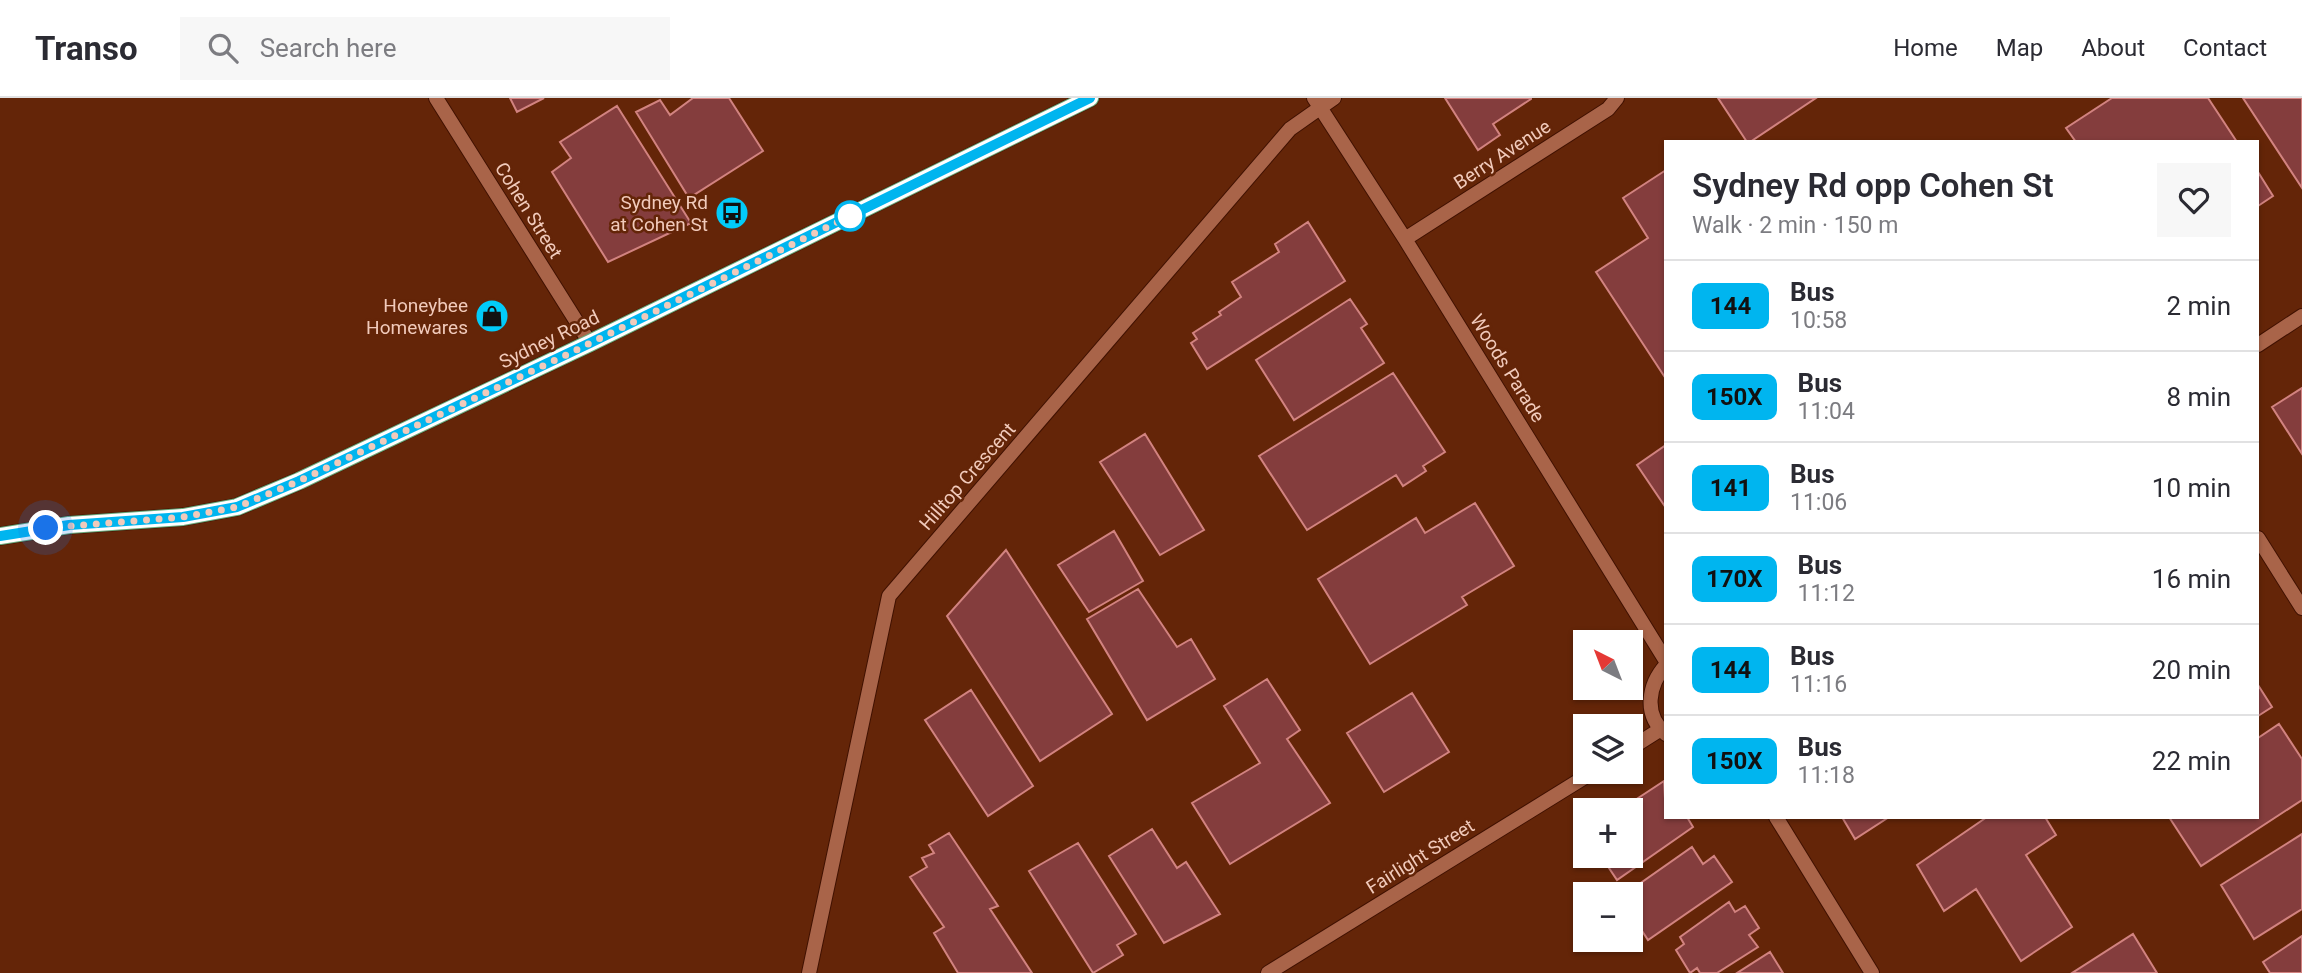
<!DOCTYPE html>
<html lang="en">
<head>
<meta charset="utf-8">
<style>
	body { margin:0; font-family:Roboto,sans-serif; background:#f7f7f7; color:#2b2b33; height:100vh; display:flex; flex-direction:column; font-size:26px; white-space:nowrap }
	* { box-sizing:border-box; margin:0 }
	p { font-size:23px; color:#7c7c81 }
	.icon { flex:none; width:38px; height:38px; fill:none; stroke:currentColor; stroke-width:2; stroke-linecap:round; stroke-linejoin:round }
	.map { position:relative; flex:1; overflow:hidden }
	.details { position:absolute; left:1664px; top:42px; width:595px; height:679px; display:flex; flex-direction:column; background:#fff; border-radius:0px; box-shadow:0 2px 5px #0004 }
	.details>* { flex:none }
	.badge { padding:0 14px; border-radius:10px; font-size:24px; line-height:46px }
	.needle { width:46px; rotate:318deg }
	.tools { position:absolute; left:1573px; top:532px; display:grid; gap:14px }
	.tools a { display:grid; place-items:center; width:70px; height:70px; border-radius:0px; background:#fff; box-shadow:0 2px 5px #0004; font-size:35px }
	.you { position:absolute; width:35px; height:35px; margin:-18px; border:5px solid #fff; border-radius:50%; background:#1a73e8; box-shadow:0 0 0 10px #1a73e833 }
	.map>.badge { position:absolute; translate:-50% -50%; box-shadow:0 0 0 4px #fff }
	.round { display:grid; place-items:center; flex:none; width:74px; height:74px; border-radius:0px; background:#f7f7f7 }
	.overview { display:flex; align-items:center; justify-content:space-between; height:119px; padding:0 28px }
	h1 { font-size:33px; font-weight:600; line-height:52px }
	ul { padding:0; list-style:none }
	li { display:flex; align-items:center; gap:21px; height:91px; padding:0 28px; border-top:2px solid #e1e1e2 }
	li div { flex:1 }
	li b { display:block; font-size:26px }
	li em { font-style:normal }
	li .badge { min-width:77px; font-weight:700; text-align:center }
	header { display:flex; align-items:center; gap:42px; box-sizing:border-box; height:98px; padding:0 35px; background:#fff; border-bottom:2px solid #e1e1e2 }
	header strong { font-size:33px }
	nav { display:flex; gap:38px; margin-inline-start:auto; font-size:24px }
	.search { width:490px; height:63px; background:#f7f7f7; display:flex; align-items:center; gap:18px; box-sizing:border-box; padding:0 24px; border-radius:0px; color:#7c7c81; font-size:26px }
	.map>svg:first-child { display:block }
	.building { fill:#843d3d; stroke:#d28380; stroke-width:2 }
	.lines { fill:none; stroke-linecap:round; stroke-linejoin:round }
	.minor-casing { stroke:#401100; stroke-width:16 }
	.primary-casing { stroke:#401100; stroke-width:19 }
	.minor { stroke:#a96449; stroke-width:14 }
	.primary { stroke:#6aaa7b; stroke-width:18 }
	.line-casing { stroke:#fff; stroke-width:16 }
	.line { stroke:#00b5ef; stroke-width:10 }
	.walk { stroke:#f1cabb; stroke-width:7; stroke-dasharray:0 12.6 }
	.stop-dot { fill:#fff; stroke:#00b5ef; stroke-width:3.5 }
	.labels { text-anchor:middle; stroke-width:5; stroke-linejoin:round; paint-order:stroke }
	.street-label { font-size:19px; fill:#f1cabb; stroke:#642508 }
	.poi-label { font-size:19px; fill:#f1cabb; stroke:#642508; text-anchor:end }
</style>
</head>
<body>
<header>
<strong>Transo</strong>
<div class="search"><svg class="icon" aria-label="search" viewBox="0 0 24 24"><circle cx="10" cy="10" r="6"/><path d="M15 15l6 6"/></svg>Search here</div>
<nav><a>Home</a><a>Map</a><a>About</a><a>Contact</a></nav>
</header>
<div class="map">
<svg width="2302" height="875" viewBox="0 0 2302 875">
	<rect width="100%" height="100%" fill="#642508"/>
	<path class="building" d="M 510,0 L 544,0 L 517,14 Z
		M 693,0 L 729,0 L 763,53 L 689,100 L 636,14 L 660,2 L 670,17 Z
		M 1445,0 L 1531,0 L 1531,1 L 1493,26 L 1500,37 L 1478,52 Z
		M 1718,0 L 1816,0 L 1750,44 L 1747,44 Z
		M 2112,0 L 2208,0 L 2237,44 L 2076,44 L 2066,30 Z
		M 2243,0 L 2302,0 L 2302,90 Z
		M 617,8 L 691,125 L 608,164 L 552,74 L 571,60 L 560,44 Z
		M 1666,72 L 1666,281 L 1596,174 L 1648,140 L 1623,100 Z
		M 2258,74 L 2273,98 L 2258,108 Z
		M 1308,124 L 1345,183 L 1207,271 L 1191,245 L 1197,241 L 1193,235 L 1221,217 L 1219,214 L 1241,199 L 1232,184 L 1279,154 L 1275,146 Z
		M 1350,201 L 1367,226 L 1361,230 L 1384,265 L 1294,322 L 1256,262 Z
		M 1393,275 L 1445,354 L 1423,368 L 1426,373 L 1403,388 L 1396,377 L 1307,432 L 1259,358 Z
		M 2302,290 L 2302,356 L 2272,309 Z
		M 1145,336 L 1204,432 L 1160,457 L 1100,364 Z
		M 1666,347 L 1666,410 L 1637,367 Z
		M 1475,405 L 1514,468 L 1462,499 L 1467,507 L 1370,566 L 1318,481 L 1416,420 L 1425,435 Z
		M 1114,433 L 1143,483 L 1089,514 L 1058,467 Z
		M 1006,452 L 1112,616 L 1040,663 L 947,518 Z
		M 1138,491 L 1177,549 L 1191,541 L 1215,581 L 1147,622 L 1087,521 Z
		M 1267,581 L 1300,632 L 1287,641 L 1330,705 L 1230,766 L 1192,705 L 1260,665 L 1224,608 Z
		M 2258,587 L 2272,609 L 2258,618 Z
		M 971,592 L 1033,688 L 988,718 L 925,622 Z
		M 1412,595 L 1449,654 L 1384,694 L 1347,635 Z
		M 2279,626 L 2302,661 L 2302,702 L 2201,768 L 2169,719 L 2258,719 L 2258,640 Z
		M 1664,683 L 1666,719 L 1687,719 L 1693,729 L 1617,782 L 1601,758 L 1631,758 L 1631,712 L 1620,712 Z
		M 1842,719 L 1889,719 L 1855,741 Z
		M 1987,719 L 2045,719 L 2056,737 L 2026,757 L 2072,829 L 2021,863 L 1976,791 L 1944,813 L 1917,767 Z
		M 1152,731 L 1177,770 L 1186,764 L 1220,816 L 1164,845 L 1109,758 Z
		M 949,735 L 998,808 L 990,811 L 1032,875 L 958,875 L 934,835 L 944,829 L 910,779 L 927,769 L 922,760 L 934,755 L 929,747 Z
		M 2302,736 L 2302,811 L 2254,841 L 2221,787 Z
		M 1078,745 L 1136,836 L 1117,847 L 1123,857 L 1093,875 L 1029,773 Z
		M 1692,749 L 1703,766 L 1714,758 L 1732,784 L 1648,842 L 1631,816 L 1631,796 L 1625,796 Z
		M 1729,804 L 1735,814 L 1745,808 L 1759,830 L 1749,837 L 1758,849 L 1717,875 L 1700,875 L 1697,870 L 1690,875 L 1676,852 L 1684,846 L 1680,839 Z
		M 2133,836 L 2157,875 L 2072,875 Z
		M 2302,838 L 2302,875 L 2270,875 L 2263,864 Z
		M 1770,854 L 1783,875 L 1737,875 Z"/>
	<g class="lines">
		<defs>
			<path id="minor" d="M 436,0 L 590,245
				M 1314,0 L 1405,141 L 1666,563
				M 1405,141 L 1608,11 L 1617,0
				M 2258,247 L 2302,218
				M 2258,440 L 2302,510
				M 1666,567 C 1648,587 1643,617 1666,636
				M 1631,650 L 1661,631
				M 1776,719 L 1872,875
				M 809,875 L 889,498 L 1290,31 L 1334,0
				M 1268,875 L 1593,674"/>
			<path id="primary" d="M 0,438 L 69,427 L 183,419 L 237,409 L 299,383 L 590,245 L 1090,0"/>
		</defs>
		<use href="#minor" class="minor-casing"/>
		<use href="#primary" class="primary-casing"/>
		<use href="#minor" class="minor"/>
		<use href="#primary" class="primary"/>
	</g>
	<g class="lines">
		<defs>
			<path id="line" d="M 0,438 L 69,427 L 183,419 L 237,409 L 299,383 L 590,245 L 1090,0"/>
		</defs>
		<use href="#line" class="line-casing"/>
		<use href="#line" class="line"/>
		<path class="walk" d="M 46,430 L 183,419 L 237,409 L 299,383 L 566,257 L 850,118"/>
	</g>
	<defs>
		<symbol id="bus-disc" viewBox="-11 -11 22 22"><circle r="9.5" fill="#02cbf9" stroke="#642508"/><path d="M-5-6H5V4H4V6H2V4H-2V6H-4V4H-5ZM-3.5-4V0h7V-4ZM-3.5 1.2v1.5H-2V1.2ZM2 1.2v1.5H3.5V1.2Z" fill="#111"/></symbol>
		<symbol id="shop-disc" viewBox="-11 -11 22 22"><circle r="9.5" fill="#02cbf9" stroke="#642508"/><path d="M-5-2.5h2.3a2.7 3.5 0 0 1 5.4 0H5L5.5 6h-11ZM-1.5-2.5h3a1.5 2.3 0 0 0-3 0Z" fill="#111"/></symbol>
	</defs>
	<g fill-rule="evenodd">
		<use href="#bus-disc" x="713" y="96" width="38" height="38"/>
		<use href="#shop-disc" x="473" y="199" width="38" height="38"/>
	</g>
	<circle class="stop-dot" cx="850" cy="118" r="14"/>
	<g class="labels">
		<g class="street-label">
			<text transform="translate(1502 56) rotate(-33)" y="7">Berry Avenue</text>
			<text transform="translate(529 112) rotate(58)" y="7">Cohen Street</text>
			<text transform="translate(549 241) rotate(-26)" y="7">Sydney Road</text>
			<text transform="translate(1508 270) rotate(58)" y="7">Woods Parade</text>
			<text transform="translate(967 378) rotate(-49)" y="7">Hilltop Crescent</text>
			<text transform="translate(1420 758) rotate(-32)" y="7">Fairlight Street</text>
		</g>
		<g class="poi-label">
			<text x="708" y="111">Sydney Rd<tspan x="708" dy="22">at Cohen St</tspan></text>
			<text x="468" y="214">Honeybee<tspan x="468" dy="22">Homewares</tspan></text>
		</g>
	</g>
</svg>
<div class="tools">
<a><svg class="needle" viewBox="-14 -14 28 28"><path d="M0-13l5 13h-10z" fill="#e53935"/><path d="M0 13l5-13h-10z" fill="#7c7c81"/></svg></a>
<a><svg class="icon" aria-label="layers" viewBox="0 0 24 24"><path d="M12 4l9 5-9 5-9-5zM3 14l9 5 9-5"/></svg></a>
<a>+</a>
<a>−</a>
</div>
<div class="you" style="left:46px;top:430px"></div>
<section class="details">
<div class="overview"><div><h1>Sydney Rd opp Cohen St</h1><p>Walk · 2 min · 150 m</p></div><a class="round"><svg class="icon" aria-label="heart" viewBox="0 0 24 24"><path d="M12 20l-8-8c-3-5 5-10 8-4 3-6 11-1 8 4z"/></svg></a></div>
<ul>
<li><span class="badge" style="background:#00b5ef;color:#111">144</span><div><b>Bus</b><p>10:58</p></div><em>2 min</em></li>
<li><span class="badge" style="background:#00b5ef;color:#111">150X</span><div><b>Bus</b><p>11:04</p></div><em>8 min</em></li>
<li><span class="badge" style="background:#00b5ef;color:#111">141</span><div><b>Bus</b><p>11:06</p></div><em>10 min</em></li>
<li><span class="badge" style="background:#00b5ef;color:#111">170X</span><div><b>Bus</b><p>11:12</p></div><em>16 min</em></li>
<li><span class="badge" style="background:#00b5ef;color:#111">144</span><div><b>Bus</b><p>11:16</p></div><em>20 min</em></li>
<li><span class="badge" style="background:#00b5ef;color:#111">150X</span><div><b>Bus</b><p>11:18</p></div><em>22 min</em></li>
</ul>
</section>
</div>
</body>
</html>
